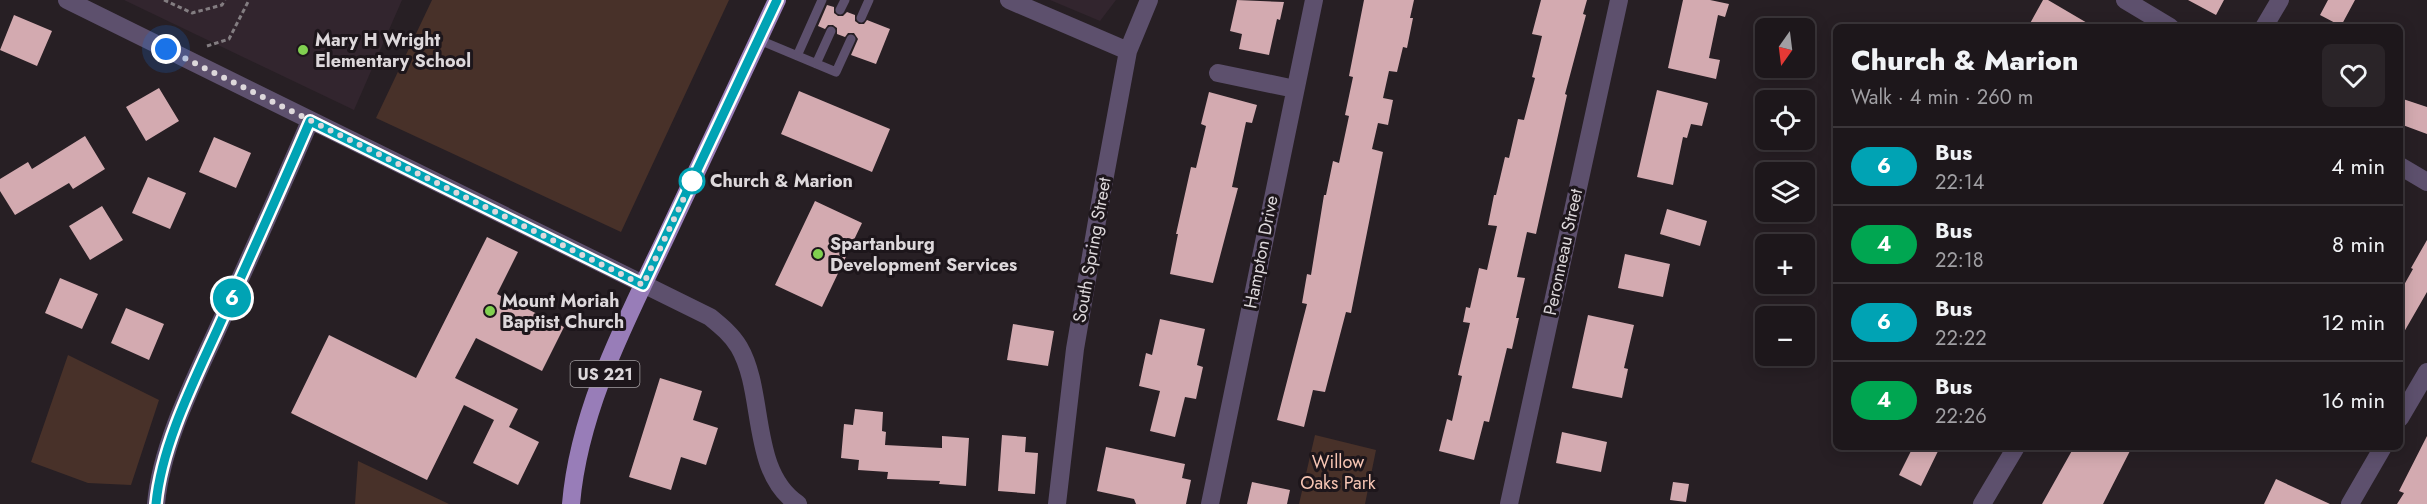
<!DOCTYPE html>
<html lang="en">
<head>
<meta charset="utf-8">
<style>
	body { margin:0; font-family:Jost,sans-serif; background:#2a2428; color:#f1f3f6; height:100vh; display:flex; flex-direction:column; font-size:22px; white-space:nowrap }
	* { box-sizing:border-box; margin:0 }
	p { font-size:20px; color:#a09fa3 }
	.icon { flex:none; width:33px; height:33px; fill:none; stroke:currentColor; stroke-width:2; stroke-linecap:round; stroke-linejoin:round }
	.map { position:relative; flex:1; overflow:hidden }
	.side { position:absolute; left:1833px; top:24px; width:570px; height:426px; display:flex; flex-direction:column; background:#1d171b; border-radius:9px; box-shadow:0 3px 15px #0003,0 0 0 2px #3b363a }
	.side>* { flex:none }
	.badge { padding:0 12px; border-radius:20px; font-size:21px; line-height:39px }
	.needle { width:39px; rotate:194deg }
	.fabs { position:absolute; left:1755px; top:18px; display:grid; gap:12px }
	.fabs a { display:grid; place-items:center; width:60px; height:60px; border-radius:9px; background:#1d171b; box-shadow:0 3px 15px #0003,0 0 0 2px #3b363a; font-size:30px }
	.you { position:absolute; width:30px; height:30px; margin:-15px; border:4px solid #fff; border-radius:50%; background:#1a73e8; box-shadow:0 0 0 9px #1a73e833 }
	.map>.badge { position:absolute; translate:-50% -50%; box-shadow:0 0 0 3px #fff }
	.round { display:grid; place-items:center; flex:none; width:63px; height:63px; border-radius:9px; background:#2a2428 }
	.head { display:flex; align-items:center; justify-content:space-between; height:102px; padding:0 18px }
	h1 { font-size:28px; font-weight:800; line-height:45px }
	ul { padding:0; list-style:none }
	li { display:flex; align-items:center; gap:18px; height:78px; padding:0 18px; border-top:2px solid #3b363a }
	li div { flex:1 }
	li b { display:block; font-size:22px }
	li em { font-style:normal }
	li .badge { min-width:66px; font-weight:700; text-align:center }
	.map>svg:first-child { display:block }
	.built { fill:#32252e }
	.green { fill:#483129 }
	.building { fill:#d3aab0 }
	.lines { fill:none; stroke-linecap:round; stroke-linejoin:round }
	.path { stroke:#837d81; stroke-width:3; stroke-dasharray:4.5 3; stroke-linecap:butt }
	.lane { stroke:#5d506d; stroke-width:9 }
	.street { stroke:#5d506d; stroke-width:18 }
	.primary { stroke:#987db8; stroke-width:18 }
	.line-casing { stroke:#fff; stroke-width:14 }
	.line { stroke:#00a3b4; stroke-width:9 }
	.walk { stroke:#ddd8db; stroke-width:6; stroke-dasharray:0 10.8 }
	.poi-dot { fill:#81d050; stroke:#1d161b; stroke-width:2 }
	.stop-dot { fill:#fff; stroke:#00a3b4; stroke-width:3 }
	.labels { text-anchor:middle; stroke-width:6; stroke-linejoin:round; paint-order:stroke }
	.shield { fill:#1d161b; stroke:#a39ea1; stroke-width:1.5 }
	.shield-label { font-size:16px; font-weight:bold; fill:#ddd8db }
	.poi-label { font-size:18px; font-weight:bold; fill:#ddd8db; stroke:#1d161b; text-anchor:start }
	.stop-label { font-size:18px; font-weight:bold; fill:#ddd8db; stroke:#1d161b; text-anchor:start }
	.street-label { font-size:18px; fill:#ddd8db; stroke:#1d161b }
	.park-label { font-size:18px; fill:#f8c6b4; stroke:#1d161b }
</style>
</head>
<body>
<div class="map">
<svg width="2427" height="504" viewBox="0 0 2427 504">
	<rect width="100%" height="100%" fill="#271f24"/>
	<path class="built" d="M 124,0 L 402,0 L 354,110 Z
		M 1050,0 L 1116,0 L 1100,21 Z"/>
	<path class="green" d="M 432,0 L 729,0 L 621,232 L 376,118 Z
		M 68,355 L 159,400 L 131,485 L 88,483 L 31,462 Z
		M 1315,435 L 1376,450 L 1365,504 L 1299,504 Z
		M 358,461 L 449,504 L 355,504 Z"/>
	<path class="building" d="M 1237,0 L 1284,2 L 1280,20 L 1277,19 L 1269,55 L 1239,49 L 1242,34 L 1230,31 Z
		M 1364,0 L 1414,0 L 1410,18 L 1413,18 L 1407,48 L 1403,47 L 1397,72 L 1389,71 L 1383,98 L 1393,100 L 1388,125 L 1378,123 L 1372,149 L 1383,152 L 1351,313 L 1346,312 L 1325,392 L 1313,390 L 1304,427 L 1277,420 L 1307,304 L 1302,303 L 1307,274 L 1311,275 L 1324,195 L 1326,195 L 1333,161 L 1339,163 L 1349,116 L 1345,115 L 1353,77 L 1349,76 Z
		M 1541,0 L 1587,0 L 1583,14 L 1586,15 L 1565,94 L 1567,95 L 1536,234 L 1527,232 L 1517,277 L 1525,278 L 1516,318 L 1519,318 L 1512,349 L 1507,348 L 1489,422 L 1484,421 L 1474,460 L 1439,451 L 1447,419 L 1452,421 L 1462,376 L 1458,375 L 1470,323 L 1463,322 L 1466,307 L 1470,308 L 1479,268 L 1487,270 L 1497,226 L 1488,225 L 1494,195 L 1496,195 L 1505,157 L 1509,158 L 1518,119 L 1524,120 L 1535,78 L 1532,77 L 1542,36 L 1532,34 Z
		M 1683,0 L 1710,0 L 1729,4 L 1725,17 L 1718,15 L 1709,58 L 1720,60 L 1716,79 L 1668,68 Z
		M 2043,0 L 2048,0 L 2094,27 L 2028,27 Z
		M 2188,0 L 2224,0 L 2216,15 Z
		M 2328,0 L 2355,0 L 2341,26 L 2320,15 Z
		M 827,5 L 834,7 L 834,13 L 838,16 L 843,16 L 847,12 L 855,15 L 855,21 L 859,24 L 864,24 L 867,20 L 890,29 L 876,64 L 851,55 L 858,39 L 854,33 L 848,33 L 845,37 L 837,34 L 837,28 L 833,25 L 828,25 L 825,29 L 818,26 Z
		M 14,15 L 52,31 L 37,66 L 0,50 Z
		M 159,88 L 179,121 L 146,141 L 126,107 Z
		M 1657,90 L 1708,103 L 1702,126 L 1691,124 L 1687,138 L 1683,137 L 1673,185 L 1637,177 Z
		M 799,91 L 890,129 L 872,172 L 781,134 Z
		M 1209,92 L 1257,105 L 1252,123 L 1246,122 L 1232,187 L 1238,188 L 1213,283 L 1170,274 L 1178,234 L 1176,234 L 1191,167 L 1196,168 L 1206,126 L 1201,124 Z
		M 2400,98 L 2427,107 L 2427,134 L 2400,124 Z
		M 85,136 L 105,169 L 73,189 L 69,183 L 15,215 L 0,191 L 0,179 L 28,162 L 32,169 Z
		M 214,137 L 251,153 L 236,188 L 199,172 Z
		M 148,177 L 186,193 L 170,229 L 132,213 Z
		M 815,201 L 862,223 L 822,307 L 775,285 Z
		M 102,206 L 123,240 L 90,260 L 69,226 Z
		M 1667,209 L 1707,221 L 1700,246 L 1660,234 Z
		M 487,237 L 518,252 L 497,294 L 564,327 L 542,371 L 476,338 L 455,378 L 518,409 L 509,427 L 539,442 L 518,485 L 473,463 L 494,420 L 464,405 L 427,480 L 291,413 L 329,335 L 416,378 Z
		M 2427,240 L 2427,292 L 2400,339 L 2400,292 L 2413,269 L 2411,268 Z
		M 1625,254 L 1670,264 L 1663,297 L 1618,288 Z
		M 60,278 L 98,294 L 82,329 L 45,313 Z
		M 126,308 L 164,324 L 149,360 L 111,343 Z
		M 1588,315 L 1634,325 L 1624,368 L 1628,369 L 1622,398 L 1572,388 Z
		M 1160,319 L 1205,329 L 1197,365 L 1203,367 L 1196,399 L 1185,397 L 1175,437 L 1150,431 L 1160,391 L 1139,386 L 1146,353 L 1152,355 Z
		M 1013,324 L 1054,331 L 1048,366 L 1007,360 Z
		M 660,378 L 702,391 L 693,420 L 718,428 L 706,465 L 681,457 L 671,490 L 629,477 Z
		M 855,409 L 883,412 L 882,431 L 886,432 L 885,445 L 942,448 L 942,436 L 969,438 L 966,486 L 939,484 L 940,481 L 887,479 L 888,472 L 858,470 L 859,460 L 841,458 L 844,424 L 853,425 Z
		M 1562,432 L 1607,442 L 1601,472 L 1556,463 Z
		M 1002,435 L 1026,437 L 1025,452 L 1038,453 L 1035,494 L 998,491 Z
		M 2427,436 L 2427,504 L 2397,504 L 2404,493 L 2399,491 Z
		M 1106,447 L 1185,464 L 1182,478 L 1191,480 L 1186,504 L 1136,504 L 1134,499 L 1097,491 Z
		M 1913,447 L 1940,447 L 1921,486 L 1899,475 Z
		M 2074,447 L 2132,447 L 2103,504 L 2042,504 Z
		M 2276,479 L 2330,504 L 2264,504 Z
		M 1252,482 L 1290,490 L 1287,504 L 1247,504 Z
		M 1673,482 L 1689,484 L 1686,502 L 1670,500 Z"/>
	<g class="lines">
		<path class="path" d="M 164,0 L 192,13 L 222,5 L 225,0
			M 207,46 L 229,39 L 249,0"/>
		<path class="lane" d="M 840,10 L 845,0
			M 861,18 L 869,0
			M 759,40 L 836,72 L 851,39
			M 797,56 L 822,0
			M 816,64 L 831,31"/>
		<path class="street" d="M 67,0 L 710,317 C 721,326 732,335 739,347 C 766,393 749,471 798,504
			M 1009,0 L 1128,51
			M 2125,0 L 2170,27
			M 2264,27 L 2280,0
			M 1218,73 L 1295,89
			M 2400,166 L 2427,182
			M 2400,418 L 2427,372
			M 156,504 C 162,438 201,368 227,308 C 255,246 283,184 310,121
			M 1057,504 L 1075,349 L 1102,192 L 1128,51 L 1149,0
			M 1210,504 L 1314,0
			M 1509,504 L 1619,0
			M 1982,504 L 2016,447
			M 2350,504 L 2383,447"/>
		<path class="primary" d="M 571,504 C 579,410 625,323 665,239 C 702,159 740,80 777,0"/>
	</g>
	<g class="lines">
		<defs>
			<path id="line" d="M 156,504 C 162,439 201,368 227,308 C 255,246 283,184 310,121 L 643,285 L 777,0"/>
		</defs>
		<use href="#line" class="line-casing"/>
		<use href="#line" class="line"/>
		<path class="walk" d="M 166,49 L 643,285 L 692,181"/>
	</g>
	<g class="poi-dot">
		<circle cx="303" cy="50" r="6"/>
		<circle cx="818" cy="254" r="6"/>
		<circle cx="490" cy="311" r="6"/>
	</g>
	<circle class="stop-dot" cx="692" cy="181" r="12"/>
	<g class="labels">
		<rect class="shield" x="570.5" y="361" width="69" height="26" rx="4.5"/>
		<g class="shield-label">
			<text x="605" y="380">US 221</text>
		</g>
		<g class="poi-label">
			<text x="315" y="46">Mary H Wright<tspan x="315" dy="21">Elementary School</tspan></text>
			<text x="830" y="250">Spartanburg<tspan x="830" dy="21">Development Services</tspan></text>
			<text x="502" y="307">Mount Moriah<tspan x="502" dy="21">Baptist Church</tspan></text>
		</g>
		<g class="stop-label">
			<text x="710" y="187">Church &amp; Marion</text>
		</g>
		<g class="street-label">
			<text transform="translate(1092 250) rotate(-80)" y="6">South Spring Street</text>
			<text transform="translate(1261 252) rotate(-79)" y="6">Hampton Drive</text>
			<text transform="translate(1563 252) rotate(-78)" y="6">Peronneau Street</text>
		</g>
		<g class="park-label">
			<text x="1338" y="468">Willow<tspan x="1338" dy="21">Oaks Park</tspan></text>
		</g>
	</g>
</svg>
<div class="fabs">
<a><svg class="needle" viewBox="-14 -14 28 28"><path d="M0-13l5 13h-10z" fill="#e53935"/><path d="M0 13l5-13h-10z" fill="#a09fa3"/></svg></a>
<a><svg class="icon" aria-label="locate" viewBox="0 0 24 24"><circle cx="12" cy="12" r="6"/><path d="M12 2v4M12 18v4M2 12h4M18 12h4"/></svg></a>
<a><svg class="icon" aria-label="layers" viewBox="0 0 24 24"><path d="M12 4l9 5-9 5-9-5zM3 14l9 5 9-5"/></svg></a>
<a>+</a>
<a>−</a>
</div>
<div class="you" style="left:166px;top:49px"></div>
<b class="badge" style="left:232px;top:298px;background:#00a3b4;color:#fff">6</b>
<section class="side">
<div class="head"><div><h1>Church &amp; Marion</h1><p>Walk · 4 min · 260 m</p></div><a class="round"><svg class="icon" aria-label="heart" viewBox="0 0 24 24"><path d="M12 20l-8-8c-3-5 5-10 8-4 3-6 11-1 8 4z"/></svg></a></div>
<ul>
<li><span class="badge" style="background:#00a3b4;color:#fff">6</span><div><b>Bus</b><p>22:14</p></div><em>4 min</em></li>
<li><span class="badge" style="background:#00a651;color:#fff">4</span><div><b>Bus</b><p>22:18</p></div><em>8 min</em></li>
<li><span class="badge" style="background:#00a3b4;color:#fff">6</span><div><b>Bus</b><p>22:22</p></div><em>12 min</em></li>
<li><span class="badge" style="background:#00a651;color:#fff">4</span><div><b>Bus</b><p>22:26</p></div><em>16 min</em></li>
</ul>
</section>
</div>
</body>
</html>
